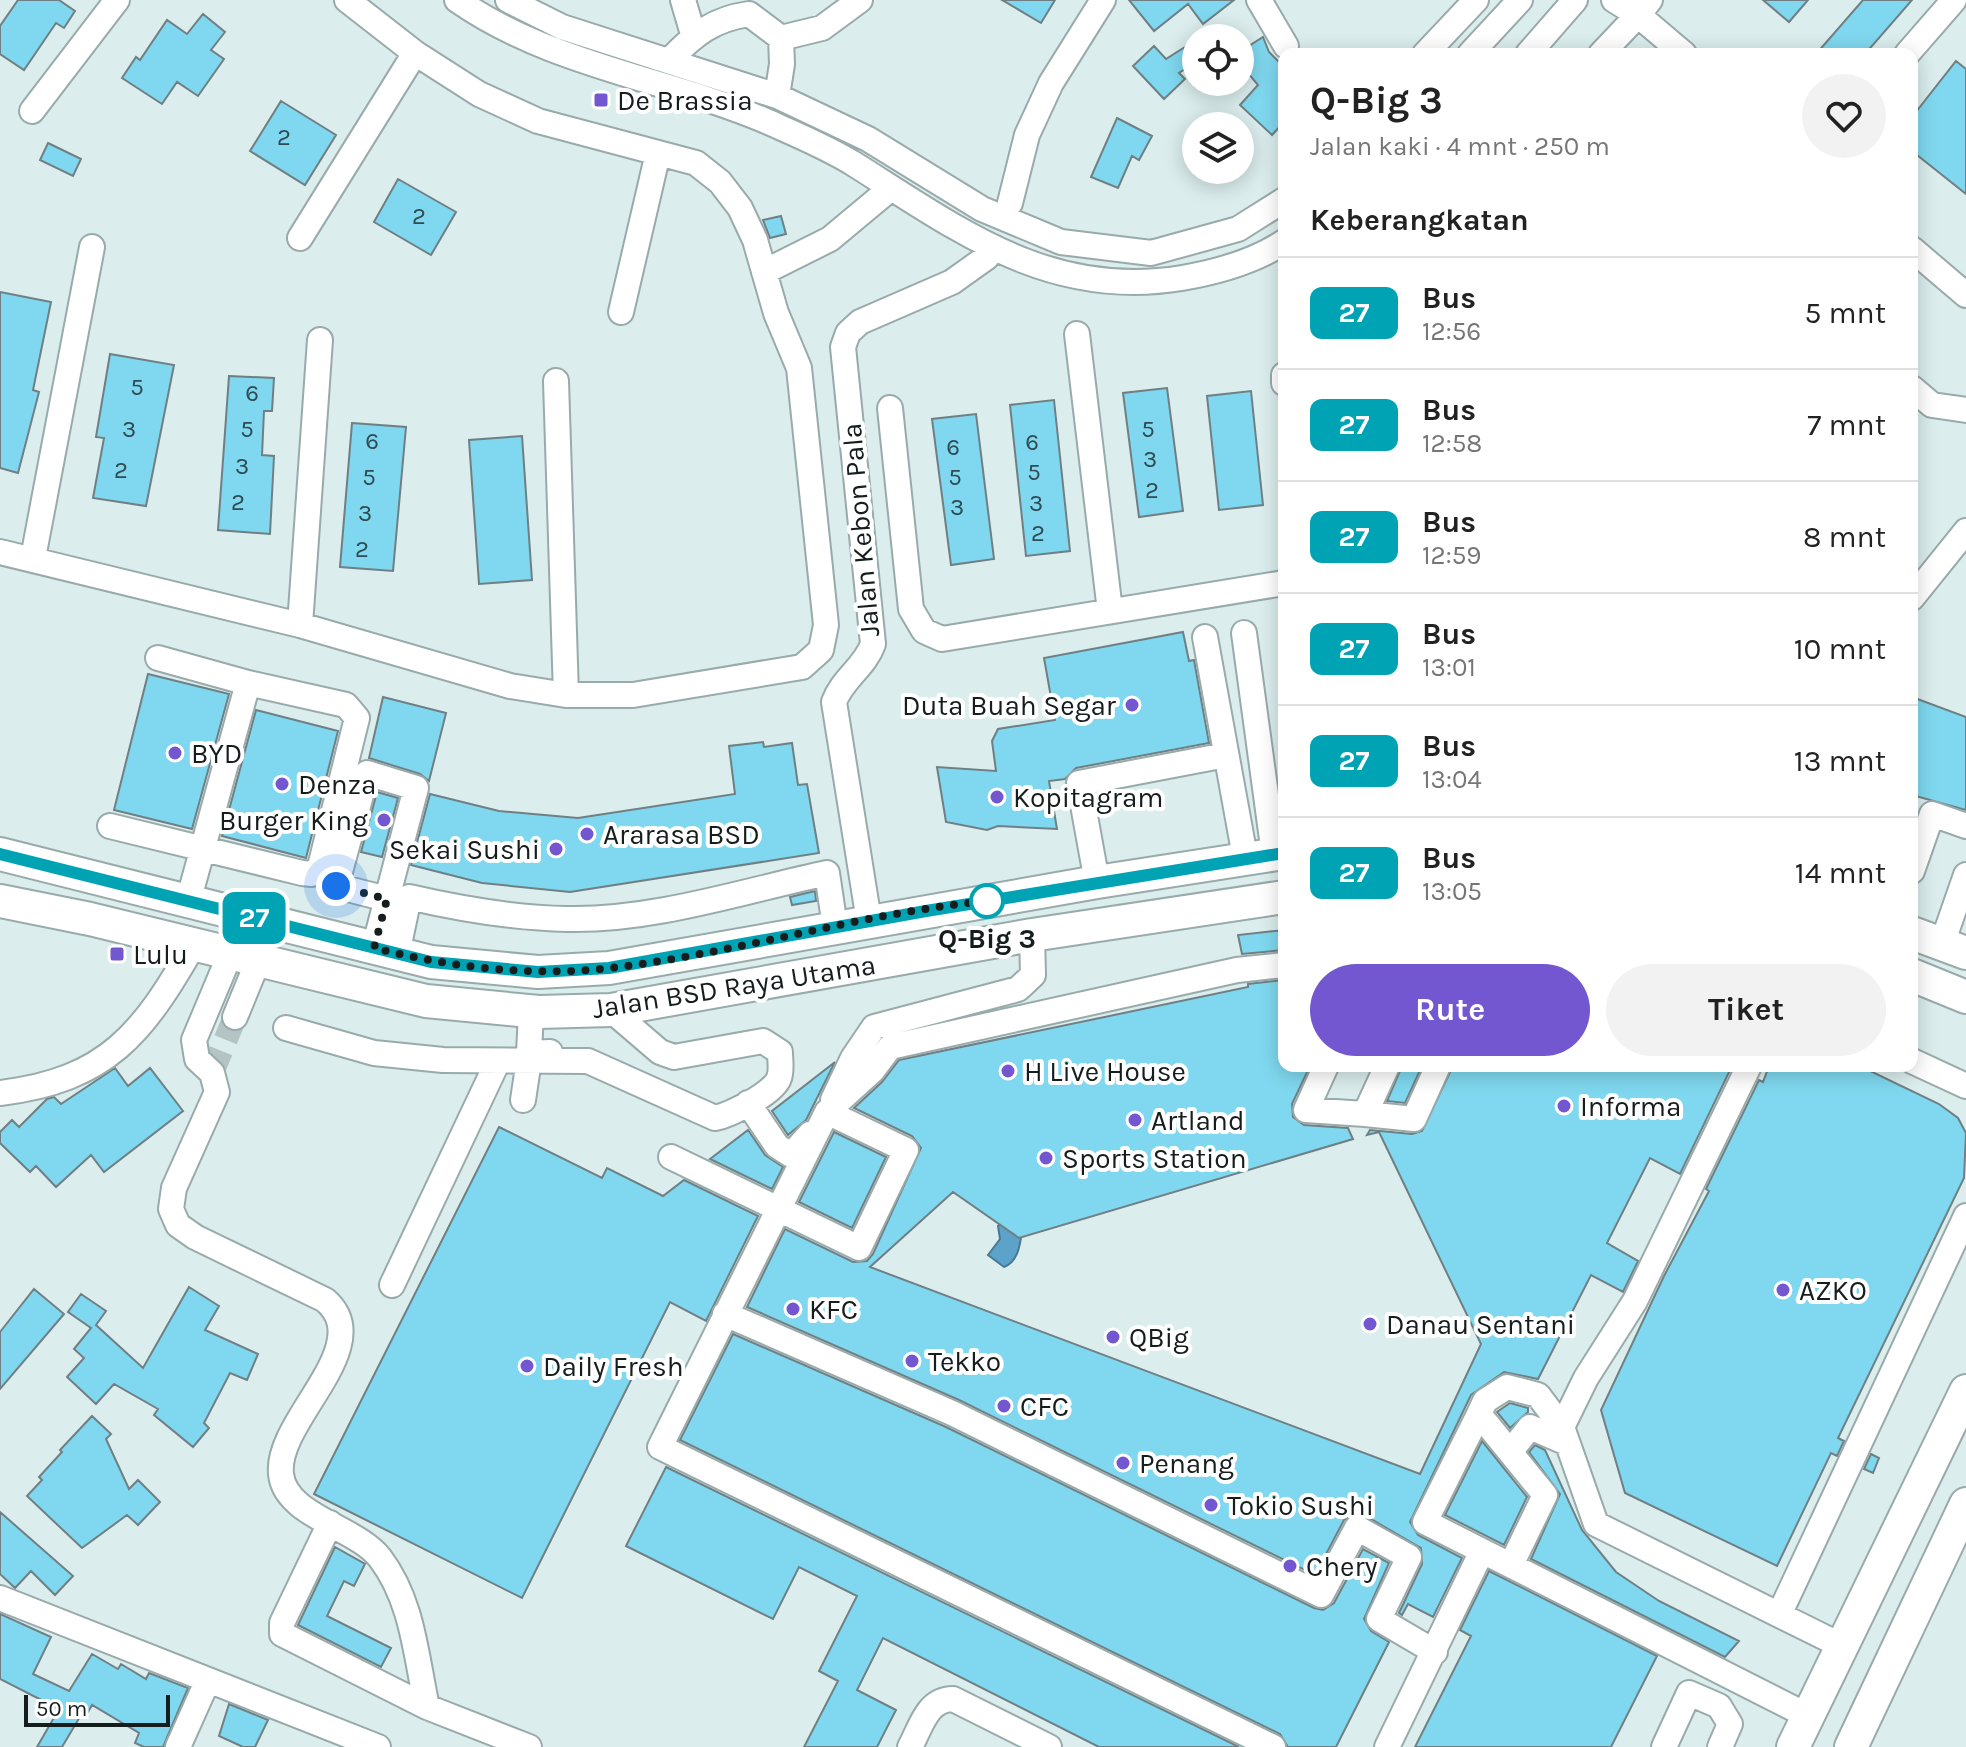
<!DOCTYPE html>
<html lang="id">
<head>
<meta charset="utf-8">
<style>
	body { margin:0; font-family:Karla,sans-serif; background:#f2f2f2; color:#222; height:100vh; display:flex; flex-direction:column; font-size:30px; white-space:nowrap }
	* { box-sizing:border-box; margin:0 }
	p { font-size:26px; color:#767676 }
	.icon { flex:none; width:44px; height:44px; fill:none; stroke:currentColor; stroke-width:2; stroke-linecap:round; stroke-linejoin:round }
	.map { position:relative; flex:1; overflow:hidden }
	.details { position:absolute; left:1278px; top:48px; width:640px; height:1024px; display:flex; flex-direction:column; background:#fff; border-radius:16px; box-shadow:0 4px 20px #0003 }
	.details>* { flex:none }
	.badge { padding:0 16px; border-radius:12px; font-size:28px; line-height:52px }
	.fabs { position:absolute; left:1182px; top:24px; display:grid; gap:16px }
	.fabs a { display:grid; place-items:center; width:72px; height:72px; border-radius:50%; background:#fff; box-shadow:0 4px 20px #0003; font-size:40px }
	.scale { position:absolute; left:24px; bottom:20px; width:146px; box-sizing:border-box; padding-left:8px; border:4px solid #161d1d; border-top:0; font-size:22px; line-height:28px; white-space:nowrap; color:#161d1d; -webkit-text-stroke:6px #fff; paint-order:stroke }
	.you { position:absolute; width:40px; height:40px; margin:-20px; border:6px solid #fff; border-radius:50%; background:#1a73e8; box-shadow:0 0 0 12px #1a73e833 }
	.map>.badge { position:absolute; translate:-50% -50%; box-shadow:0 0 0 4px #fff }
	h2 { padding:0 32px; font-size:30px; line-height:72px }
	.round { display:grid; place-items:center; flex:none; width:84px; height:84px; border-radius:42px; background:#f2f2f2 }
	.head { display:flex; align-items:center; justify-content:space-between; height:136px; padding:0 32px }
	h1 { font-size:38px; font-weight:700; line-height:60px }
	.action { display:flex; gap:16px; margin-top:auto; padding:16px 32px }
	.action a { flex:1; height:92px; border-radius:48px; background:#7257d1; color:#fff; font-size:32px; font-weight:700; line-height:92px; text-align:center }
	.action a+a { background:#f2f2f2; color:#222 }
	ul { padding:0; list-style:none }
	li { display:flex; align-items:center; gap:24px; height:112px; padding:0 32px; border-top:2px solid #e0e0e0 }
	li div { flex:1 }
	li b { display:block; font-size:30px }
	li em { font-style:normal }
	li .badge { min-width:88px; font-weight:700; text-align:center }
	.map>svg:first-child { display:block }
	.water { fill:#5ca2c9; stroke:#477a95; stroke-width:2 }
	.building { fill:#7fd8ef; stroke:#707f83; stroke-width:2 }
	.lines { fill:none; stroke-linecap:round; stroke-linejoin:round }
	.minor-tunnel { stroke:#b4c3c3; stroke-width:24; stroke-dasharray:24 12; stroke-linecap:butt }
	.minor-casing { stroke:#99aaab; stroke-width:28 }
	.major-casing { stroke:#99aaab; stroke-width:36 }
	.minor { stroke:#fff; stroke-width:24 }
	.major { stroke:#fff; stroke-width:32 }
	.line-casing { stroke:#fff; stroke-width:18 }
	.line { stroke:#00a3b4; stroke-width:12 }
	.walk { stroke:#161d1d; stroke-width:8; stroke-dasharray:0 14.4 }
	.poi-dot { fill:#7257d1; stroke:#fff; stroke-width:3 }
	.stop-dot { fill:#fff; stroke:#00a3b4; stroke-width:4 }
	.labels { text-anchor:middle; stroke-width:8; stroke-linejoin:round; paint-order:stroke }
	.number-label { font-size:24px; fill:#304c52 }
	.poi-label { font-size:28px; fill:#161d1d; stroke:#fff; text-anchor:start }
	.street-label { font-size:28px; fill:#161d1d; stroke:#fff }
	.stop-label { font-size:28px; font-weight:bold; fill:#161d1d; stroke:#fff }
</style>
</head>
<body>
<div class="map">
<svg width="1966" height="1747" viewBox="0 0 1966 1747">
	<rect width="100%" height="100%" fill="#dbeded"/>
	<path class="water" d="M 1004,1221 L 1022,1231 C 1020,1245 1018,1262 1004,1267 L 988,1255 L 1000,1239 L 998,1226 Z"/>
	<path class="building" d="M 18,0 L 59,0 L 75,11 L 64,28 L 56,23 L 24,70 L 0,54 L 0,26 Z
		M 1002,0 L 1055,0 L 1041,23 Z
		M 1129,0 L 1234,0 L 1203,24 L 1188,4 L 1154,31 Z
		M 1763,0 L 1808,0 L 1789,22 Z
		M 1863,0 L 1912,0 L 1865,54 L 1816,54 Z
		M 203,14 L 225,32 L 211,50 L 224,59 L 198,96 L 177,82 L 162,104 L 122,78 L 136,57 L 140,60 L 167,20 L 187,34 Z
		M 1263,37 L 1269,52 L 1284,67 L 1284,122 L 1272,135 L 1240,105 L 1258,85 L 1247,72 L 1252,68 L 1241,51 Z
		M 1196,40 L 1196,62 L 1179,73 L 1185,79 L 1164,99 L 1133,66 L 1154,46 L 1166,59 Z
		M 1956,61 L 1966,69 L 1966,194 L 1912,151 L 1912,117 Z
		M 281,101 L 336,135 L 305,185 L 250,151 Z
		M 1117,118 L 1152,136 L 1139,160 L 1132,156 L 1118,188 L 1091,177 Z
		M 48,143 L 81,159 L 73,176 L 40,160 Z
		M 398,179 L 456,212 L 431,255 L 374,222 Z
		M 781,216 L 786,234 L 770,238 L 763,220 Z
		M 0,292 L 51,302 L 33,390 L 39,392 L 18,473 L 0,468 Z
		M 110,354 L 174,365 L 146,506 L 93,498 L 104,438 L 96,437 Z
		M 229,376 L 274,378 L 272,411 L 264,411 L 262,455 L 274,456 L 270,534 L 218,530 Z
		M 1167,388 L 1183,511 L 1139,517 L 1123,393 Z
		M 1251,391 L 1263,505 L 1219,510 L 1207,396 Z
		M 1054,400 L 1070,551 L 1026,556 L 1010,405 Z
		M 976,414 L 994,559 L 951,565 L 932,419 Z
		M 352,423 L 406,427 L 393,571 L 340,567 Z
		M 522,436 L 532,580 L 479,584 L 469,440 Z
		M 1183,632 L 1189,661 L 1194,660 L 1209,743 L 1076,768 L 1065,779 L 1049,781 L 1057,829 L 998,826 L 987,830 L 946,822 L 937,767 L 996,771 L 992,741 L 998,729 L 1055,720 L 1044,658 Z
		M 148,674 L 229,694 L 192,829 L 114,810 Z
		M 383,697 L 446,713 L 429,781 L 420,774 L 369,758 Z
		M 1912,697 L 1966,717 L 1966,810 L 1912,795 Z
		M 256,710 L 338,731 L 306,858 L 222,836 Z
		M 763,742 L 764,747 L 792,743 L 798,785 L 807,784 L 819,853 L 570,892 L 482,883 L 411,865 L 430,794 L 499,811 L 578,818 L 735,794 L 729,746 Z
		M 377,792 L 398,798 L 382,857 L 361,852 Z
		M 815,891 L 816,901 L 792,905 L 790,897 Z
		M 1284,930 L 1284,950 L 1242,954 L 1238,935 Z
		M 1284,980 L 1284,1066 L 1310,1066 L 1292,1104 L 1293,1117 L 1304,1125 L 1348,1128 L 1353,1139 L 1019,1238 L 953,1192 L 870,1267 L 1420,1474 L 1481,1344 L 1379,1132 L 1367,1135 L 1370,1130 L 1412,1134 L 1422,1131 L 1453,1066 L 1732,1066 L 1680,1174 L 1650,1158 L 1607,1243 L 1638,1261 L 1623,1292 L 1591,1275 L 1538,1379 L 1504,1372 L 1471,1395 L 1410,1522 L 1418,1535 L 1462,1558 L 1433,1617 L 1408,1604 L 1402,1615 L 1399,1613 L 1422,1564 L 1421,1548 L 1364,1515 L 1356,1513 L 1344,1520 L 1315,1575 L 959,1400 L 747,1307 L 785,1229 L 853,1262 L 867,1261 L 873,1254 L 921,1148 L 912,1136 L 854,1108 L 882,1082 L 899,1060 L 1248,987 L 1248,984 Z
		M 835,1062 L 806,1120 L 788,1135 L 772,1111 Z
		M 1402,1066 L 1422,1066 L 1405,1103 L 1387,1101 Z
		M 1769,1066 L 1860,1066 L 1939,1104 L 1958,1118 L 1966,1133 L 1964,1178 L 1838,1438 L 1844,1441 L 1837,1456 L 1831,1453 L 1777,1566 L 1625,1493 L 1601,1410 L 1664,1276 L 1709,1191 L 1706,1189 L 1759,1080 L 1763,1082 Z
		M 115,1068 L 128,1086 L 150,1068 L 183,1111 L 104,1172 L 91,1155 L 56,1187 L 36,1166 L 30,1172 L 0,1143 L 0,1132 L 12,1120 L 19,1127 L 47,1099 L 54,1097 L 61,1104 Z
		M 499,1127 L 602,1178 L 607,1168 L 663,1196 L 684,1180 L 758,1216 L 706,1321 L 670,1302 L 522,1598 L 314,1494 Z
		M 748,1130 L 765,1155 L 783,1167 L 772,1189 L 710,1159 Z
		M 834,1132 L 886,1157 L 852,1228 L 799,1202 Z
		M 189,1287 L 219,1306 L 205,1330 L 258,1354 L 247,1380 L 230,1373 L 204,1423 L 209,1428 L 193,1447 L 154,1415 L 158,1409 L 114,1384 L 96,1404 L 67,1377 L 84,1358 L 74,1349 L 91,1328 L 68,1312 L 81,1294 L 106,1311 L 96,1325 L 143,1368 Z
		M 34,1289 L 64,1314 L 0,1389 L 0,1332 Z
		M 733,1334 L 946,1427 L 1314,1608 L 1323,1610 L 1334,1603 L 1363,1549 L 1389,1563 L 1364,1619 L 1371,1631 L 1389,1642 L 1336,1747 L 1288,1747 L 1280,1734 L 680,1440 Z
		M 1510,1403 L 1528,1408 L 1528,1412 L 1510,1428 L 1497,1412 Z
		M 92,1416 L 111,1434 L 106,1439 L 129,1489 L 138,1480 L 160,1502 L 138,1525 L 127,1515 L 82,1548 L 27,1496 L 42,1480 L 39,1477 L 62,1452 L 60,1450 Z
		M 1482,1441 L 1527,1497 L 1504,1545 L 1445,1515 Z
		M 1535,1445 L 1545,1450 L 1582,1530 L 1616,1572 L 1659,1601 L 1739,1641 L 1725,1657 L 1531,1559 L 1560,1494 L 1529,1452 Z
		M 1871,1454 L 1879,1458 L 1873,1473 L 1864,1469 Z
		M 666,1467 L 1239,1747 L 1099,1747 L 883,1638 L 857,1690 L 896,1710 L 877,1747 L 804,1747 L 838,1681 L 819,1671 L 857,1596 L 799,1567 L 773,1619 L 626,1546 Z
		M 0,1512 L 73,1576 L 55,1595 L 31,1571 L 15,1588 L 0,1574 Z
		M 335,1547 L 365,1564 L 354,1586 L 344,1581 L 327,1616 L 391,1648 L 381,1667 L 298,1625 Z
		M 1489,1571 L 1657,1656 L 1611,1747 L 1415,1747 L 1471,1636 L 1460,1630 Z
		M 0,1614 L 51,1637 L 33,1674 L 69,1691 L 92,1654 L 118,1669 L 121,1664 L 146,1679 L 149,1673 L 188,1688 L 163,1747 L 144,1747 L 135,1743 L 139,1733 L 92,1705 L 88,1712 L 84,1710 L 62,1747 L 37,1747 L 59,1709 L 0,1679 Z
		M 229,1704 L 268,1720 L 255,1747 L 243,1747 L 219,1736 Z"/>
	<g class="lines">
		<path class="minor-tunnel" d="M 212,1073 L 235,1017"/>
		<defs>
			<path id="minor" d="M 457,0 C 550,65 664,78 766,121 C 795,134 827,147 854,164 C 959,230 1050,300 1182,278 C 1217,272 1254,262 1284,242
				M 508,0 L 562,27 L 777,96 L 868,139 L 982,209 L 1061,242 L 1151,253 L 1238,229 L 1284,200
				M 683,0 L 693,34
				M 1259,0 L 1286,46
				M 1614,0 L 1638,15 L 1650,0
				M 781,38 L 822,28 L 860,0
				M 1425,54 L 1476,0
				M 1470,54 L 1520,0
				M 1528,54 L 1575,0
				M 1601,54 L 1638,15 L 1684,54
				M 1907,54 L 1954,0
				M 670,60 C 694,34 714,19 749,14 L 781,38 L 782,64 L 777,96
				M 32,111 L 117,0
				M 1010,203 L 1027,135 L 1051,83 L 1103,0
				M 300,238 L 415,53
				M 1912,249 L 1966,295
				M 764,272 L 830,239 L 890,189
				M 621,312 L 658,153
				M 1077,334 L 1110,611
				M 1284,375 L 1284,383
				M 556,381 L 566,695
				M 1912,388 L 1932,405 L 1966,410
				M 890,408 L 911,609 L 924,631 L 942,639 L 1284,583
				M 0,552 L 300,625 L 510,686 L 566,695 L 633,695 L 802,667 L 821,650 L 826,625 L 799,368 L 776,313 L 755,240 L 740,208 L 720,182 L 696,163 L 538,121 L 479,94 L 415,53 L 347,0
				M 33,558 L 92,247
				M 1912,598 L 1966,531
				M 300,625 L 320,340
				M 1244,633 L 1274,854
				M 1205,637 L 1245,857
				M 158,658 L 248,683 L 188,902
				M 110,826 L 302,873 L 312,874 L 320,867 L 357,718 L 346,705 L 248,683
				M 1912,871 L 1932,814 L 1966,826
				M 1097,882 L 1079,783 L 1226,755
				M 869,921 L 834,702 C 842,679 865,667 873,644 L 843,347 L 848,333 L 860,322 L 952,282 L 987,257
				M 1942,944 L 1966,875
				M 374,948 L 416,788 L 367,773 L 336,886 L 387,899
				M 231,952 L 194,1040 L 197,1059 L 212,1073 L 217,1092 L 174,1188 L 171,1209 L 178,1225 L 195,1237 L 325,1300 C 379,1346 275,1420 281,1474 C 285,1516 356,1527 380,1558 C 413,1601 416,1657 427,1707 L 529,1747
				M 397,954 L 409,897 C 461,909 513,918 567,919 C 653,921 743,891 827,873 L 835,927
				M 531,1012 L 529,1053 L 550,1052
				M 235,1017 L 258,961
				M 286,1028 L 374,1053 L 443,1060 L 588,1061 L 715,1118 C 730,1115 774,1093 779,1078 C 782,1071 780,1060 780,1052 L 763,1041 L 674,1057 L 660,1052 L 611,1010
				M 1912,1061 L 1966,1086
				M 1326,1066 L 1306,1110 L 1365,1114 L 1387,1066
				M 0,1093 C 108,1080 143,1033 194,944
				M 523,1100 L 529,1060
				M 833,1100 L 853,1058 L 874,1027 L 1018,989 L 1033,975 L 1032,935
				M 748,1103 L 777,1146 L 791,1155 L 810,1134
				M 1365,1114 L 1414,1119 L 1438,1066
				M 671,1157 L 859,1248 L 906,1150 L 827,1112
				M 392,1285 L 498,1061
				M 725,1314 L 952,1413 L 1321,1595 L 1357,1528 L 1409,1557 L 1379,1619 L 1435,1652
				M 1479,1414 L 1485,1401 L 1507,1387 L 1538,1395 L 1562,1427 L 1596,1524 L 1842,1646
				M 1562,1427 L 1586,1378 L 1635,1301 L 1749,1066
				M 1510,1452 L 1530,1427 L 1567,1443
				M 330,1523 L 282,1623 L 282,1634 L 427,1707
				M 1511,1565 L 1545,1495 L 1479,1414 L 1425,1522 L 1808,1716
				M 0,1598 L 378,1747
				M 1779,1615 L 1966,1216
				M 178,1747 L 207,1682
				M 910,1747 C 921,1727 927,1699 953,1699 L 1049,1747
				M 1273,1747 L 660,1447 L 827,1112 L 872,1071 L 890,1047 L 1237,970 L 1284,965
				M 1387,1747 L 1482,1551
				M 1664,1747 L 1689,1693 L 1719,1706 L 1730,1724 L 1720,1747"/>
			<path id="major" d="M 0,854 L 431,962 L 538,972 L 609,968 L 1097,882 L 1284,853
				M 0,901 L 90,919 L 426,1001 L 539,1012 L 611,1010 L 1032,935 L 1284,897
				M 1912,933 L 1966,953
				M 1912,975 L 1966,997
				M 1793,1747 L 1966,1391
				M 1851,1747 L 1966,1504"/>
		</defs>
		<use href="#minor" class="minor-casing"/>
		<use href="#major" class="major-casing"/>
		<use href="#minor" class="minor"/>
		<use href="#major" class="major"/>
	</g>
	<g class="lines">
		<defs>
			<path id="line" d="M 0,854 L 431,962 L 538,972 L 609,968 L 926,911 L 1284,853"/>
		</defs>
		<use href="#line" class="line-casing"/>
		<use href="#line" class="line"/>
		<path class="walk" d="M 336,886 L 387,899 L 374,948 C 450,967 530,977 609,968 C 736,954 860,913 987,901"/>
	</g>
	<g class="poi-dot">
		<rect x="593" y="92" width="16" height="16" rx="4"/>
		<circle cx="1132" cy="705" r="8"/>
		<circle cx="175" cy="753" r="8"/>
		<circle cx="282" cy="784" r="8"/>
		<circle cx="997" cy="797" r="8"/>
		<circle cx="384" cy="820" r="8"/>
		<circle cx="587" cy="834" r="8"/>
		<circle cx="556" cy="849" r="8"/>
		<rect x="109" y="946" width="16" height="16" rx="4"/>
		<circle cx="1008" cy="1071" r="8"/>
		<circle cx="1564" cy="1106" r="8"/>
		<circle cx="1135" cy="1120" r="8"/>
		<circle cx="1046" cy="1158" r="8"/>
		<circle cx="1783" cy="1290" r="8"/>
		<circle cx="793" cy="1309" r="8"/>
		<circle cx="1370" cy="1324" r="8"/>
		<circle cx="1113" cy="1337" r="8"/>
		<circle cx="912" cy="1361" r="8"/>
		<circle cx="527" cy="1366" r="8"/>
		<circle cx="1004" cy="1406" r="8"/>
		<circle cx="1123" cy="1463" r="8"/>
		<circle cx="1211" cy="1505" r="8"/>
		<circle cx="1290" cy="1566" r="8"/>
	</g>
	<circle class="stop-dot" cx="987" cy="901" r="16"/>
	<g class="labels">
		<g class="number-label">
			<text x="284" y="145">2</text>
			<text x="419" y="224">2</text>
			<text x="137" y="395">5</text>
			<text x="252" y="401">6</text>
			<text x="129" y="437">3</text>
			<text x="247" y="437">5</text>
			<text x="1148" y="437">5</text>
			<text x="372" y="449">6</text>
			<text x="1032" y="450">6</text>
			<text x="953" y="455">6</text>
			<text x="1150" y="467">3</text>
			<text x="242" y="474">3</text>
			<text x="121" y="478">2</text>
			<text x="1034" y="480">5</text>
			<text x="369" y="485">5</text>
			<text x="955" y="485">5</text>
			<text x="1152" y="498">2</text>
			<text x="238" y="510">2</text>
			<text x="1036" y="511">3</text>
			<text x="957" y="515">3</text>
			<text x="365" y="521">3</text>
			<text x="1038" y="541">2</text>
			<text x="362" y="557">2</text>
		</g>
		<g class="poi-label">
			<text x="617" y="110">De Brassia</text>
			<text x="1116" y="715" text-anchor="end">Duta Buah Segar</text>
			<text x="191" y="763">BYD</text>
			<text x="298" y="794">Denza</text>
			<text x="1013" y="807">Kopitagram</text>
			<text x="368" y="830" text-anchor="end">Burger King</text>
			<text x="603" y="844">Ararasa BSD</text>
			<text x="540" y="859" text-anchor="end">Sekai Sushi</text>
			<text x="133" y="964">Lulu</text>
			<text x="1024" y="1081">H Live House</text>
			<text x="1580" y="1116">Informa</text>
			<text x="1151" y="1130">Artland</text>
			<text x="1062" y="1168">Sports Station</text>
			<text x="1799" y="1300">AZKO</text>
			<text x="809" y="1319">KFC</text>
			<text x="1386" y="1334">Danau Sentani</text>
			<text x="1129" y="1347">QBig</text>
			<text x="928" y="1371">Tekko</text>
			<text x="543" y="1376">Daily Fresh</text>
			<text x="1020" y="1416">CFC</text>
			<text x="1139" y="1473">Penang</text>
			<text x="1227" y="1515">Tokio Sushi</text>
			<text x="1306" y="1576">Chery</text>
		</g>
		<g class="street-label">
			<text transform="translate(860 530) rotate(-95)" y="10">Jalan Kebon Pala</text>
			<text transform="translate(734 986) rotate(-9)" y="10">Jalan BSD Raya Utama</text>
		</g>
		<g class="stop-label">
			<text x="987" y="948">Q-Big 3</text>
		</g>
	</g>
</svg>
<div class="fabs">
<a><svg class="icon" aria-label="locate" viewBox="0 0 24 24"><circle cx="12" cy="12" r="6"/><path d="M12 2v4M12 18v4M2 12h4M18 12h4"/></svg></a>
<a><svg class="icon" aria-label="layers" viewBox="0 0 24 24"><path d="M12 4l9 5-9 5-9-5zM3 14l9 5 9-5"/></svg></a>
</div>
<div class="scale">50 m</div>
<div class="you" style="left:336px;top:886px"></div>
<b class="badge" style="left:254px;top:918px;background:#00a3b4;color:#fff">27</b>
<section class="details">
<div class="head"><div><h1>Q-Big 3</h1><p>Jalan kaki · 4 mnt · 250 m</p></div><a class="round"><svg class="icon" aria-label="heart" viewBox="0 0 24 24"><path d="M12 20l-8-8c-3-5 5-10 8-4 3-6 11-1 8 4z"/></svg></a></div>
<h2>Keberangkatan</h2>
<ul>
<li><span class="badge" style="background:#00a3b4;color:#fff">27</span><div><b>Bus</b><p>12:56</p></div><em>5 mnt</em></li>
<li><span class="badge" style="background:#00a3b4;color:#fff">27</span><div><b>Bus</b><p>12:58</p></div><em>7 mnt</em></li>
<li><span class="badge" style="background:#00a3b4;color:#fff">27</span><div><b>Bus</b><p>12:59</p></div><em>8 mnt</em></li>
<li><span class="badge" style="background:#00a3b4;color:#fff">27</span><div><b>Bus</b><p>13:01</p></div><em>10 mnt</em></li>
<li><span class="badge" style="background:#00a3b4;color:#fff">27</span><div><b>Bus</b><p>13:04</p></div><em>13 mnt</em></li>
<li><span class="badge" style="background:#00a3b4;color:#fff">27</span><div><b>Bus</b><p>13:05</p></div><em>14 mnt</em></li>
</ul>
<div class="action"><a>Rute</a><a>Tiket</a></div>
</section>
</div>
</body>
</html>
